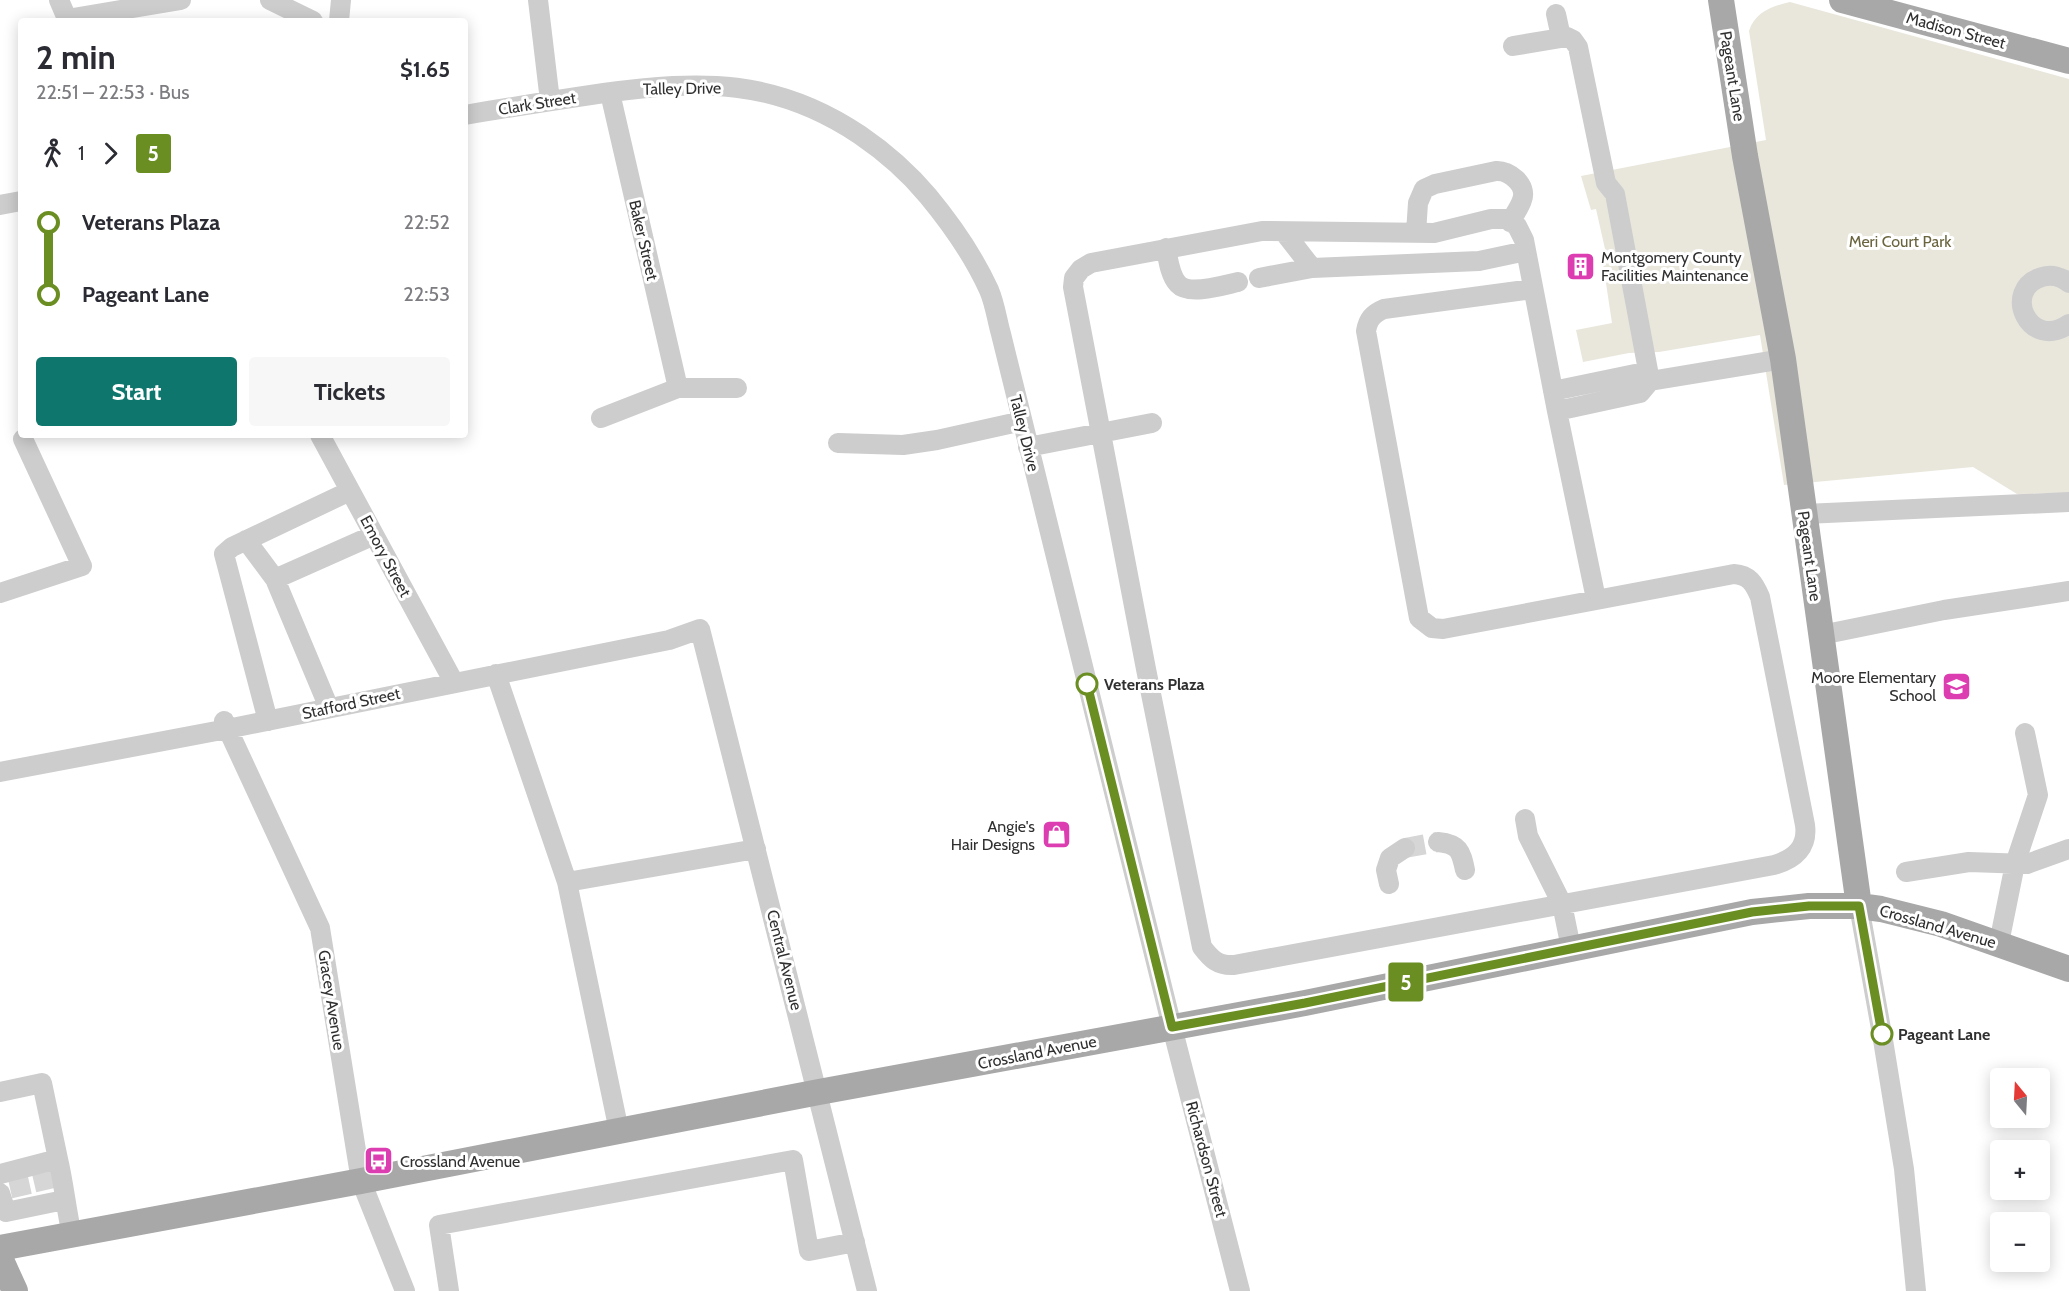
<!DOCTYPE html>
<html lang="en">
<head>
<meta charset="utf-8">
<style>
	body { margin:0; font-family:Cabin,sans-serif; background:#f7f7f7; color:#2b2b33; height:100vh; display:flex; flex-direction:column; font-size:22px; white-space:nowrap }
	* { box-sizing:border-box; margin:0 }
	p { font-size:20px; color:#7c7c81 }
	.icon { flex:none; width:33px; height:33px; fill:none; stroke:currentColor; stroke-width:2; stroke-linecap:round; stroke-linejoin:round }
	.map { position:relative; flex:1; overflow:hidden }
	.sheet { position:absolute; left:18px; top:18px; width:450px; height:420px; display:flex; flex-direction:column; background:#fff; border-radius:6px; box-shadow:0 3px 15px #0003 }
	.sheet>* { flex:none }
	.badge { padding:0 12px; border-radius:4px; font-size:21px; line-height:39px }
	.needle { width:39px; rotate:342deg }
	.buttons { position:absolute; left:1990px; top:1068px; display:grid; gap:12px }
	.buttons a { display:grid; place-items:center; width:60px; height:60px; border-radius:6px; background:#fff; box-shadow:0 3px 15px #0003; font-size:30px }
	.map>.badge { position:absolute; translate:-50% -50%; box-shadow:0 0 0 3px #fff }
	.legs { display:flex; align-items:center; gap:9px; height:66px; padding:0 18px; font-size:20px }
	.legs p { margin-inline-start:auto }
	.head { display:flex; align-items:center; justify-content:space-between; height:102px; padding:0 18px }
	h1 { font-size:33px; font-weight:800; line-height:45px }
	.cta { display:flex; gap:12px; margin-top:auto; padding:12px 18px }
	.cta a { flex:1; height:69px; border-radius:6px; background:#0f766e; color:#fff; font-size:24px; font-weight:800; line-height:69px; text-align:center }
	.cta a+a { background:#f7f7f7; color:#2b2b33 }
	ul { padding:0 18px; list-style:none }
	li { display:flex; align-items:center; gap:21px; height:72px; font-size:22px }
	li i { display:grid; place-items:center; width:9px; height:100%; margin:0 8px; background:currentColor }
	li i::after { content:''; width:15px; height:15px; margin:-8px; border:4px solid; border-radius:50%; background:#fff }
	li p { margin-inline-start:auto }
	li:first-child i { background:linear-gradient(#0000 50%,currentColor 0) }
	li:last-child i { background:linear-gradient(currentColor 50%,#0000 0) }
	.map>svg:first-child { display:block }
	.green { fill:#e9e7dc }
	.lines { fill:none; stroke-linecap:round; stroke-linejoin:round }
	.minor-tunnel { stroke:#d6d6d6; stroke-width:20; stroke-dasharray:20 10; stroke-linecap:butt }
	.minor { stroke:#cdcdcd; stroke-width:20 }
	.major { stroke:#a8a8a8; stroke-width:26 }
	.line-1-casing { stroke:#fff; stroke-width:14 }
	.line-1 { stroke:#6b8e23; stroke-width:9 }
	.stop-1-dot { fill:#fff; stroke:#6b8e23; stroke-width:3 }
	.labels { text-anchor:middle; stroke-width:6; stroke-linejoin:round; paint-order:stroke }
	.street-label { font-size:16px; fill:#303030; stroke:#fff }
	.park-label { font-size:16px; fill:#6a653f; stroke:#fff }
	.poi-label { font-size:16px; fill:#303030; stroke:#fff; text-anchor:start }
	.stop-label { font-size:16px; font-weight:bold; fill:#303030; stroke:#fff; text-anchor:start }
</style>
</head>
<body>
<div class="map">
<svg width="2069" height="1291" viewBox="0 0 2069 1291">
	<rect width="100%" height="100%" fill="#fff"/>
	<path class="green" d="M 1790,2 L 2069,79 L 2069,493 L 2017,494 L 1973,467 L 1784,485 L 1760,335 L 1659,352 L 1629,353 L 1583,362 L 1576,330 L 1612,323 L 1601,250 L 1605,249 L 1596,209 L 1591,210 L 1581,176 L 1766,140 L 1749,31 C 1755,12 1772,6 1790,2 Z"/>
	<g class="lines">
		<path class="minor-tunnel" d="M 1405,848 L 1438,842
			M 42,1173 L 46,1190
			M 18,1178 L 22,1196"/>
		<path class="minor" d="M 59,0 L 68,21
			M 270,0 L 313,21
			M 538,0 L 550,101
			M 1556,14 L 1561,37
			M 67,19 L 181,0
			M 339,21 L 341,0
			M 1513,46 L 1567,37 L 1573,40 L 1578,47 L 1606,183 L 1615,194 L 1650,381
			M 610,93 L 678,388
			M 465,115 C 511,107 557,100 604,93 C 701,80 775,78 860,135 C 885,152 908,172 928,196 C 952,225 973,255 989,290 C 995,304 997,320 1001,334 L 1172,1027 L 1240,1291
			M 0,205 L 21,201
			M 1284,232 L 1312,268
			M 1416,233 L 1418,203 L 1424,189 L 1435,184 L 1496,171 C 1509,170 1528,185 1522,200 C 1520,207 1514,215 1510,222
			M 1166,248 C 1168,259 1170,276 1178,284 C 1189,296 1224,285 1238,282
			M 1259,278 L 1312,268 L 1479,261 L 1526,251
			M 2069,283 C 2062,277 2052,274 2042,277 C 2001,289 2029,352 2069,324
			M 1533,289 L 1384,309 C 1372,314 1368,320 1366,331 L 1419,618 L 1432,628 L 1443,629 L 1734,574 C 1749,575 1754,583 1760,597 L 1805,825 C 1808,847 1795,859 1774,865 L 1234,965 C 1218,966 1211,959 1202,947 L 1146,669 L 1073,287 L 1074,278 L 1081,269 L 1091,263 L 1262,231 L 1434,233 L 1491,219 L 1507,219 L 1517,226 L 1524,240 L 1557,411 L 1596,599
			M 1553,391 L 1635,374 L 1650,381 L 1783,359
			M 1557,411 L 1640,393 L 1650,381
			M 601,418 L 678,388 L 737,388
			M 320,435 L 451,677
			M 838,443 L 903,445 L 937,440 L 1022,421
			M 1028,447 L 1152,423
			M 1805,514 L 2069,502
			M 246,540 L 275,579
			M 0,593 L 82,566 L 23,439
			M 1821,635 L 1944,610 L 2069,591
			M 496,674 L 567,882 L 619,1131
			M 329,708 L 275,579 L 374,535
			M 224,721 L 320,928 L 361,1181 L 405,1291
			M 268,721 L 224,554 L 232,547 L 350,491
			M 0,772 L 227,729 L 669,640 L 700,629 L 867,1291
			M 1525,819 L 1528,836 L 1562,904 L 1571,948
			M 1438,842 C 1459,844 1461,851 1465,870
			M 1906,872 L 1969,862 L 2027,864 L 2069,849
			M 567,882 L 756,849
			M 1389,884 L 1386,870 L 1390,858 L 1405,848
			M 1859,906 L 1883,1040 L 1904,1169 L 1916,1291
			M 1999,943 L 2015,864 L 2038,795 L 2025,733
			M 0,1092 L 42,1083 L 58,1159
			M 0,1174 L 58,1159 C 64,1184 66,1209 72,1235
			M 0,1193 L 6,1212 L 64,1200
			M 449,1291 L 439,1225 L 793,1160 L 809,1251 L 855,1242"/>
		<path class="major" d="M 1721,0 L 1745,156 L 1783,359 L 1859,906
			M 1842,0 L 2069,61
			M 0,1248 L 361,1181 L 819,1092 L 1305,1003 L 1752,912 L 1809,906 L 1859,906 L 1881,909 L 1941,924 L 2069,969
			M 0,1258 L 15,1291"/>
	</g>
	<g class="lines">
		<defs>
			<path id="line-1" d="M 1087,684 L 1172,1027 L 1305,1003 L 1752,912 L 1809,906 L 1859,906 L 1882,1034"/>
		</defs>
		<use href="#line-1" class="line-1-casing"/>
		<use href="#line-1" class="line-1"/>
	</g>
	<defs>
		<symbol id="building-square" viewBox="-11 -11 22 22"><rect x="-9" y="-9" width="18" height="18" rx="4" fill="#dc3db0" stroke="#fff"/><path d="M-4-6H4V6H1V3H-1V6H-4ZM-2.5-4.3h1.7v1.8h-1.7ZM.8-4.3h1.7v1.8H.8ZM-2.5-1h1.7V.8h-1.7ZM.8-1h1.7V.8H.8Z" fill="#fff"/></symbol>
		<symbol id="school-square" viewBox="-11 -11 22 22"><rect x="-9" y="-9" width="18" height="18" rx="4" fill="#dc3db0" stroke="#fff"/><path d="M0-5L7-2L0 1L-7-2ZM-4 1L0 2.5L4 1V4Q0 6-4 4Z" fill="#fff"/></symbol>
		<symbol id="shop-square" viewBox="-11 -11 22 22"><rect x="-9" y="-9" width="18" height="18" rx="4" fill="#dc3db0" stroke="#fff"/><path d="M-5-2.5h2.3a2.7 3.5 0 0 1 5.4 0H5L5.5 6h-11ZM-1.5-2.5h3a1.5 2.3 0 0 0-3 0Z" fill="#fff"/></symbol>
		<symbol id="bus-square" viewBox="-11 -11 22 22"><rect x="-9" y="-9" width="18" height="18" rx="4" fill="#dc3db0" stroke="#fff"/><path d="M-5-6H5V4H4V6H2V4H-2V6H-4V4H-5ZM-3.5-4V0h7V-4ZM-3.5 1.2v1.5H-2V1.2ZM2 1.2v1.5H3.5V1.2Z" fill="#fff"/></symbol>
	</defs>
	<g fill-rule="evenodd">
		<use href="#building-square" x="1564" y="250" width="33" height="33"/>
		<use href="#school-square" x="1940" y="670" width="33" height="33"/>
		<use href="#shop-square" x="1040" y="818" width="33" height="33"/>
		<use href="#bus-square" x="362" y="1144" width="33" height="33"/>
	</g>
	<g class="stop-1-dot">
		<circle cx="1087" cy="684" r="10"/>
		<circle cx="1882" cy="1034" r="10"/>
	</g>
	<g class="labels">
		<g class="street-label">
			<text transform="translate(1956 30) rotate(15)" y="6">Madison Street</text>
			<text transform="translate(1733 76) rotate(81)" y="6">Pageant Lane</text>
			<text transform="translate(682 88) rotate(-1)" y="6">Talley Drive</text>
			<text transform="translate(537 103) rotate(-9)" y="6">Clark Street</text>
			<text transform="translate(644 240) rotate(77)" y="6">Baker Street</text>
			<text transform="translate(1025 433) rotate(76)" y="6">Talley Drive</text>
			<text transform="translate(386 556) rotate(62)" y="6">Emory Street</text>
			<text transform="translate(1810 556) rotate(82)" y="6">Pageant Lane</text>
			<text transform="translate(351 703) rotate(-12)" y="6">Stafford Street</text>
			<text transform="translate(1938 926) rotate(16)" y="6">Crossland Avenue</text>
			<text transform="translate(785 960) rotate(76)" y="6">Central Avenue</text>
			<text transform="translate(332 1000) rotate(81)" y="6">Gracey Avenue</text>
			<text transform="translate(1037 1052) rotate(-11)" y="6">Crossland Avenue</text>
			<text transform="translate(1207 1159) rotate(75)" y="6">Richardson Street</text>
		</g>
		<g class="park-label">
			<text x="1900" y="247">Meri Court Park</text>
		</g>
		<g class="poi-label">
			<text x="1601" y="263">Montgomery County<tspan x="1601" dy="18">Facilities Maintenance</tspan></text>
			<text x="1936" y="683" text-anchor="end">Moore Elementary<tspan x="1936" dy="18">School</tspan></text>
			<text x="1035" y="832" text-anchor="end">Angie's<tspan x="1035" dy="18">Hair Designs</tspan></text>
			<text x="400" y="1167">Crossland Avenue</text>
		</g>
		<g class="stop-label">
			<text x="1104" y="690">Veterans Plaza</text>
			<text x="1898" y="1040">Pageant Lane</text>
		</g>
	</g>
</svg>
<div class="buttons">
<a><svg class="needle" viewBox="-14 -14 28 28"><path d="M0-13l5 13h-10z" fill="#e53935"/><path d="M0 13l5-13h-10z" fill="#7c7c81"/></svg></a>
<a>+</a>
<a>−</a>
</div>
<b class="badge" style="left:1406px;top:982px;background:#6b8e23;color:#fff">5</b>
<section class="sheet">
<div class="head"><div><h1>2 min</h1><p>22:51 – 22:53 · Bus</p></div><b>$1.65</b></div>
<div class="legs"><svg class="icon" aria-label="walk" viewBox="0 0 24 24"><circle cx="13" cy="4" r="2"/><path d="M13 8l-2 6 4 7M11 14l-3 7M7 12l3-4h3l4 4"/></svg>1<svg class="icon" aria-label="forward" viewBox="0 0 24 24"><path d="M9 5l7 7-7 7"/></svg><b class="badge" style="background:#6b8e23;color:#fff">5</b></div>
<ul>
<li><i style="color:#6b8e23"></i><b>Veterans Plaza</b><p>22:52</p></li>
<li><i style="color:#6b8e23"></i><b>Pageant Lane</b><p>22:53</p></li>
</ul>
<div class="cta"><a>Start</a><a>Tickets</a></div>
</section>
</div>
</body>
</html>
